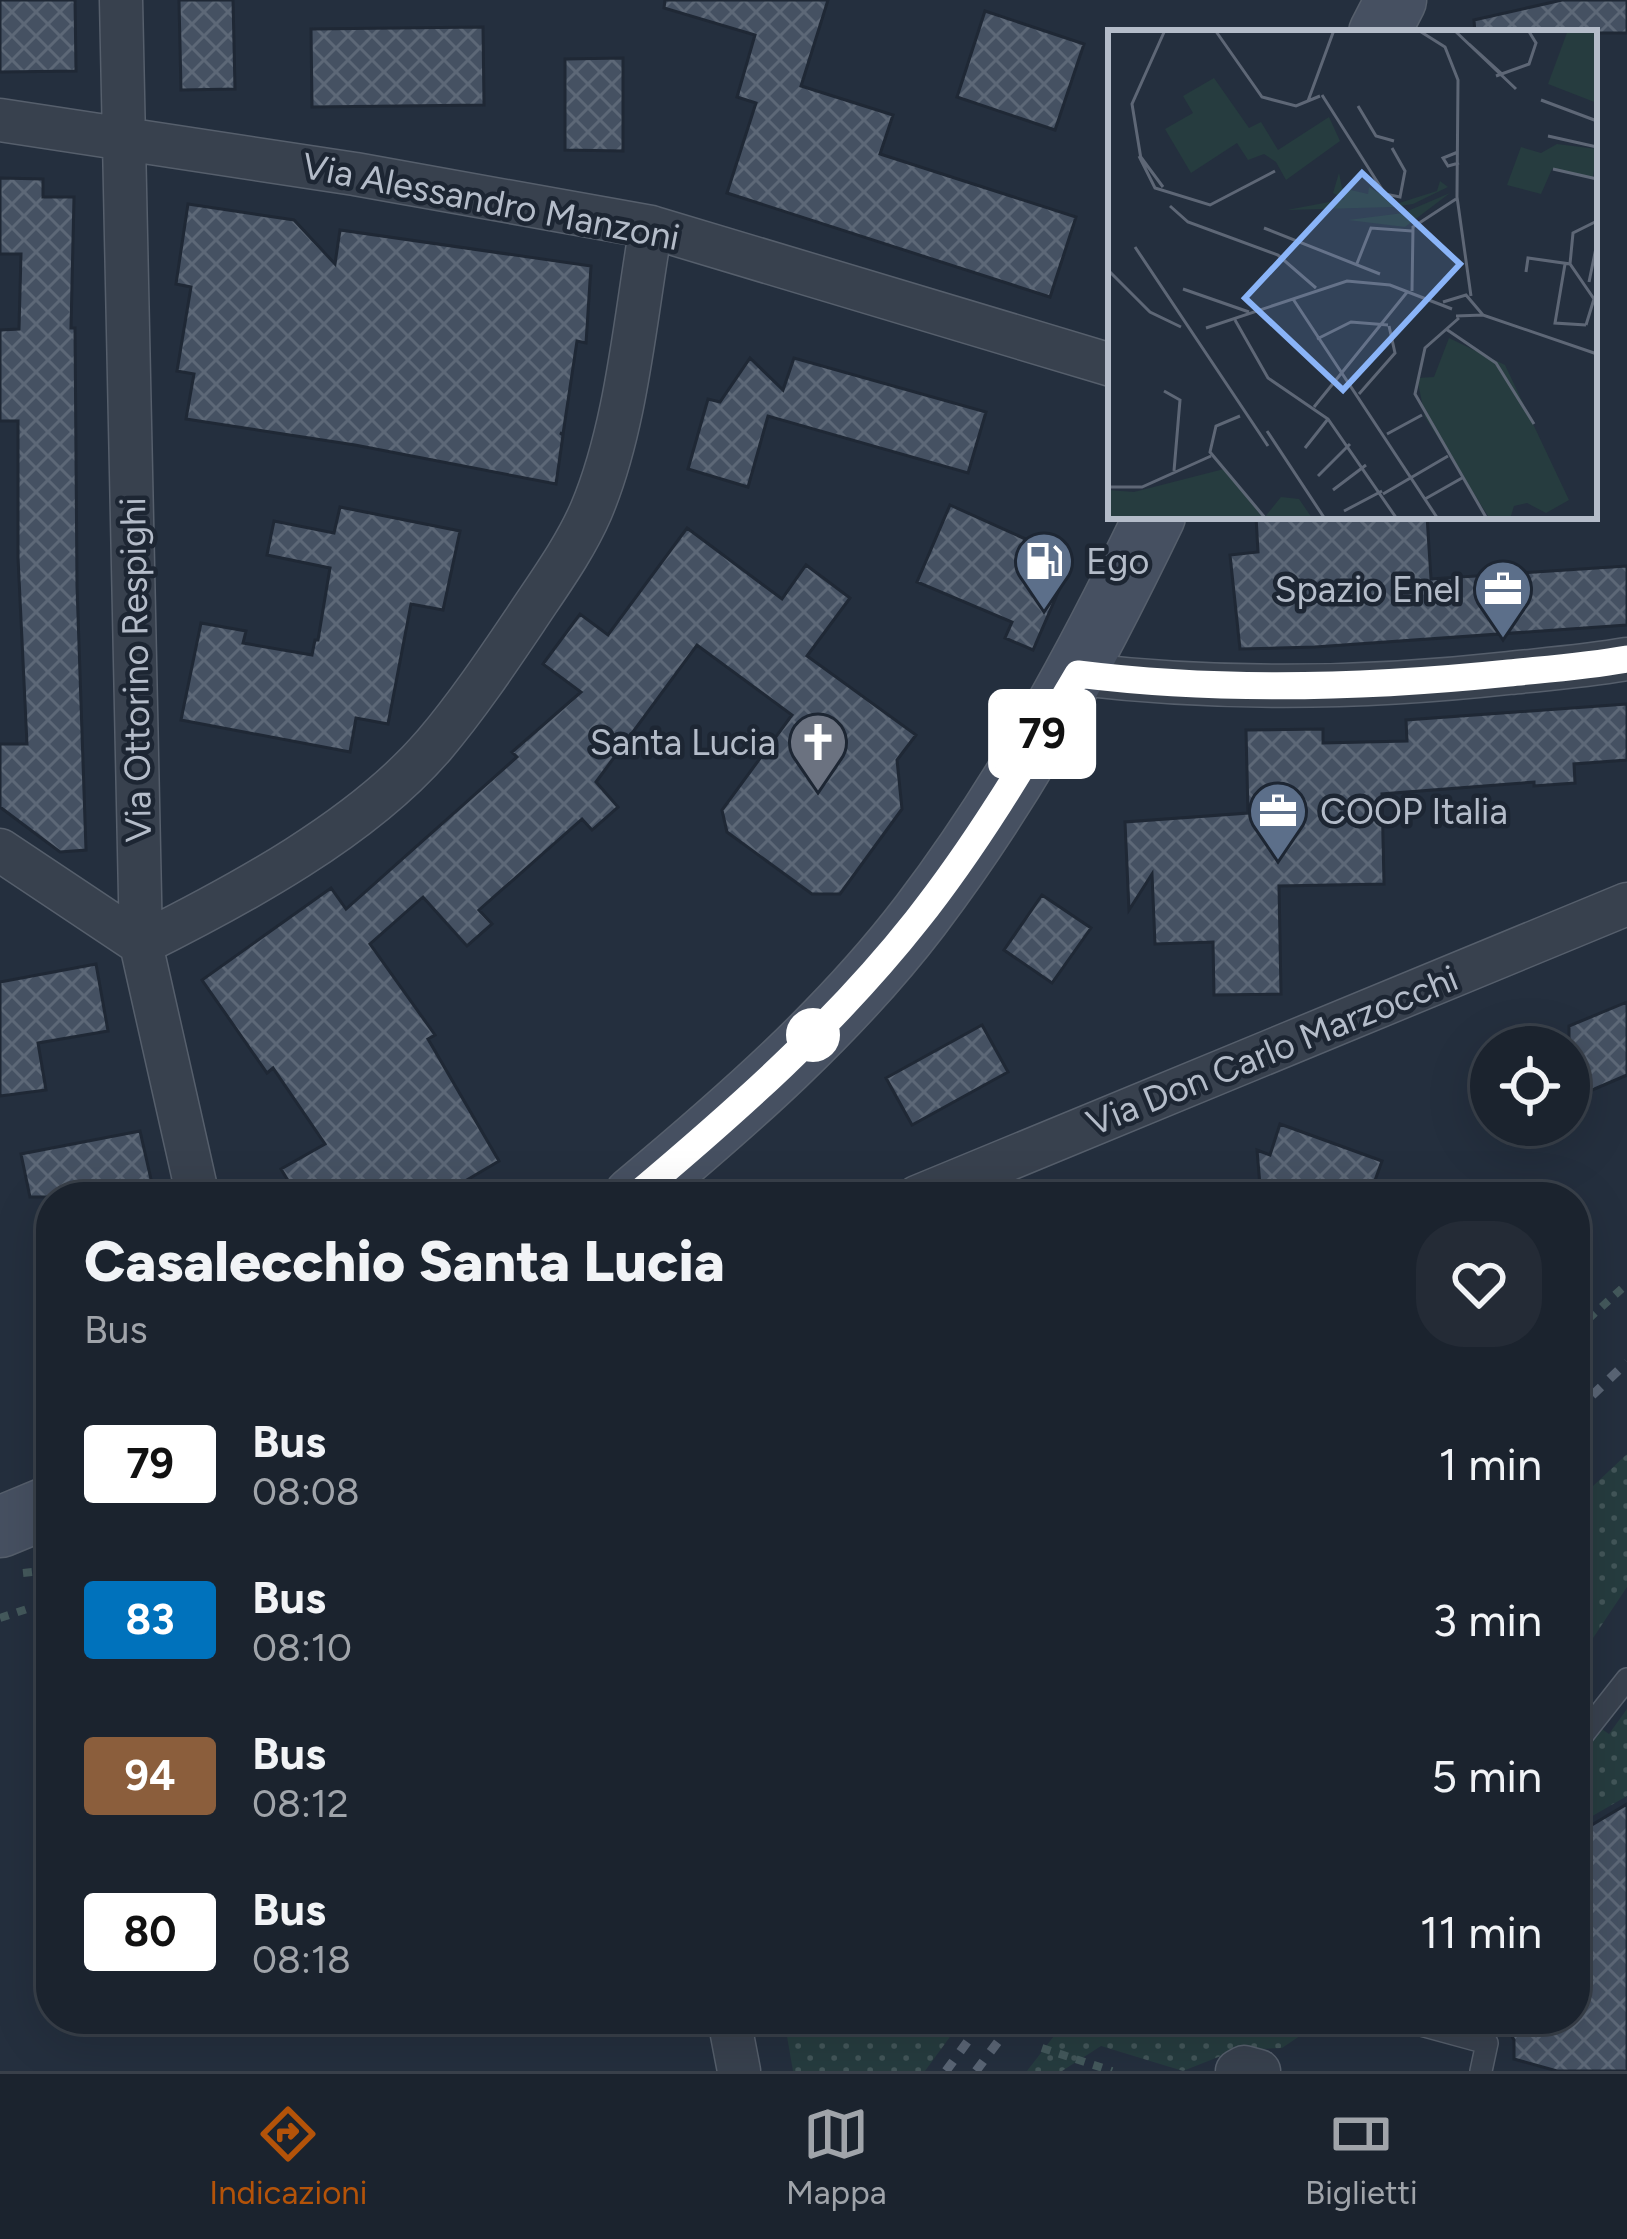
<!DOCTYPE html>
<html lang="it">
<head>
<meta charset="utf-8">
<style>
	body { margin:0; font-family:Figtree,sans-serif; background:#242b36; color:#f1f3f6; height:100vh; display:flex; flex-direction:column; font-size:45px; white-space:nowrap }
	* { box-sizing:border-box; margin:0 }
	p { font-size:39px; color:#a0a4aa }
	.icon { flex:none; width:66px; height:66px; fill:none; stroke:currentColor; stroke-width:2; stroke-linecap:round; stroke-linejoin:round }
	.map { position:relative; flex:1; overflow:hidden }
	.details { position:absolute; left:36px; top:1182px; width:1554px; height:852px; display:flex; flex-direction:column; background:#1b232e; border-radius:48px; box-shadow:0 12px 48px #0002,0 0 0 3px #39404a }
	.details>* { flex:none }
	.badge { padding:0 24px; border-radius:9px; font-size:42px; line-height:78px }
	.controls { position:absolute; left:1470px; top:1026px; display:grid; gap:24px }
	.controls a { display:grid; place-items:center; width:120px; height:120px; border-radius:50%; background:#1b232e; box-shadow:0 12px 48px #0002,0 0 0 3px #39404a; font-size:60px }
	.map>.badge { position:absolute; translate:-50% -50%; box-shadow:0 0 0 6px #fff }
	.round { display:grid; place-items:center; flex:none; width:126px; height:126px; border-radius:48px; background:#242b36 }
	.summary { display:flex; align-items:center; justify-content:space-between; height:204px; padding:0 48px }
	h1 { font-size:57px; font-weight:800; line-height:90px }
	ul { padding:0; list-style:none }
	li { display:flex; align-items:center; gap:36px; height:156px; padding:0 48px }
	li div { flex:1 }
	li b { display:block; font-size:45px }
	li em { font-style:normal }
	li .badge { min-width:132px; font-weight:700; text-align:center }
	.tab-bar { display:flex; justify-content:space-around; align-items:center; height:168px; border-top:3px solid #39404a; background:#1b232e; font-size:33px; color:#a0a4aa }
	.tab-bar a { display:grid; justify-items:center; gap:6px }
	.tab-bar .on { color:#b45309 }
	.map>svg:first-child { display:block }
	.grass { fill:url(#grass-dots) }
	.building { fill:url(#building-cross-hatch); stroke:#1f2835; stroke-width:3 }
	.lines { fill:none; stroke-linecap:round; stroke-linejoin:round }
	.service-casing { stroke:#565f6c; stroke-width:24 }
	.minor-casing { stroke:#565f6c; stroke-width:45 }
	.secondary-casing { stroke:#565f6c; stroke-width:63 }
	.path { stroke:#44595c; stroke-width:8; stroke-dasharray:9 9; stroke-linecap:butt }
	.service { stroke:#38414e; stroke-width:21 }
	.minor { stroke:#38414e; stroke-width:42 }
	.secondary { stroke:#465061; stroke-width:60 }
	.rail { stroke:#5a6575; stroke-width:9; stroke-dasharray:12 12; stroke-linecap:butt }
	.line-casing { stroke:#fff; stroke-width:27 }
	.line { stroke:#fff; stroke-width:18 }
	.stop-dot { fill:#fff; stroke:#fff; stroke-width:6 }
	.labels { text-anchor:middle; stroke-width:9; stroke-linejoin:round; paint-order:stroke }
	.street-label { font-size:36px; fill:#b4bcc9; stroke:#1d2633 }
	.poi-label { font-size:36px; fill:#b4bcc9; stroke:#1d2633; text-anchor:start }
	.inset-road { fill:none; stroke:#5e6776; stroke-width:3 }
	.view { fill:#8ab4f8; fill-opacity:0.15; stroke:#8ab4f8; stroke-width:6 }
	.inset-edge { fill:none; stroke:#b4bcc9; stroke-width:6 }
</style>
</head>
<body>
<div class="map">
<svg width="1627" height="2071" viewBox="0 0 1627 2071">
	<defs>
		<pattern id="grass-dots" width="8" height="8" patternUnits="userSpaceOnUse" patternTransform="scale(3)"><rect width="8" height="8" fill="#263c3f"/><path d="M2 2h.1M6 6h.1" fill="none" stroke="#435659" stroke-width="1.8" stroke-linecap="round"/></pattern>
		<pattern id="building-cross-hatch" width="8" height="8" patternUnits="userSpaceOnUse" patternTransform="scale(3)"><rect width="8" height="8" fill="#455162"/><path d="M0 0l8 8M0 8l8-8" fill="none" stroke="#5d6877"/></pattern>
	</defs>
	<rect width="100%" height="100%" fill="#242f3e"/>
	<path class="grass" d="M 1627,1454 L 1627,1587 L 1575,1665 L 1575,1503 Z
		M 1627,1709 L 1627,1796 L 1575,1826 L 1575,1711 L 1609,1734 Z
		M 784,2019 L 963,2019 L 925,2071 L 793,2071 Z
		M 1067,2019 L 1325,2019 L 1282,2048 L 1236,2050 L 1183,2071 L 1101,2046 L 1062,2071 L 1027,2071 Z"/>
	<path class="building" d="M 0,0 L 75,0 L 76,71 L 0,72 Z
		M 179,0 L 233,0 L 235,89 L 181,90 Z
		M 665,0 L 828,0 L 801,86 L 893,115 L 880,154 L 1076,217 L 1050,297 L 727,193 L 756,103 L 737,97 L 755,35 L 664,8 Z
		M 1562,0 L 1627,0 L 1627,33 L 1475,33 L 1474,20 Z
		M 985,11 L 1084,44 L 1055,130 L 957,97 Z
		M 483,27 L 484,105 L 312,107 L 311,29 Z
		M 623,58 L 623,151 L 565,150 L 565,59 Z
		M 0,178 L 43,179 L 43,197 L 74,197 L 71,328 L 75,328 L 77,586 L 86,850 L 60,852 L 0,807 L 0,744 L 27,744 L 18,557 L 18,421 L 0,421 L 0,330 L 19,329 L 21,254 L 0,254 Z
		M 188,204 L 294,220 L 335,264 L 340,230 L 591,266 L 586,343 L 577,341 L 563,434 L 560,433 L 563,435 L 556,484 L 355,445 L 186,419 L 194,374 L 177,371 L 191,287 L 176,284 Z
		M 750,358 L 783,390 L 794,358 L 986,412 L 968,473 L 768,416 L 748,487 L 688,469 L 708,399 L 720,402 Z
		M 950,505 L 1072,560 L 1033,650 L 1005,638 L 1012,622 L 917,582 Z
		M 340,507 L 460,531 L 443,610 L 411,604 L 388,724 L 356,718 L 350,752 L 181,720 L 201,623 L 246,631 L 243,643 L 312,655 L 315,640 L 318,640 L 330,568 L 267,555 L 274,521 L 334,533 Z
		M 1256,516 L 1427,516 L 1431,579 L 1627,566 L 1627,625 L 1315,647 L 1240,649 L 1230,555 L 1258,552 Z
		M 687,528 L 782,599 L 806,565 L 850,598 L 807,656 L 916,735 L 897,760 L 902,809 L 840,894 L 812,894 L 727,832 L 722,810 L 792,715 L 697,645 L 596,782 L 618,807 L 592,830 L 582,819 L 479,910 L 492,924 L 467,946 L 423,897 L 370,944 L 435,1035 L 428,1039 L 499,1161 L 438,1197 L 298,1197 L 281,1169 L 325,1144 L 273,1068 L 267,1073 L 202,980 L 331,888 L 346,909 L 517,757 L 512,752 L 581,692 L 543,664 L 580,614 L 608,635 Z
		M 1627,704 L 1627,760 L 1574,764 L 1575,783 L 1534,786 L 1534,782 L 1382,794 L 1384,884 L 1279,886 L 1281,994 L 1214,995 L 1213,942 L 1155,944 L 1152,874 L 1129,910 L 1125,822 L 1248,813 L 1246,730 L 1323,729 L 1323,743 L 1407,741 L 1406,720 Z
		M 1042,895 L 1091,928 L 1052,983 L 1004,950 Z
		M 96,964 L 108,1031 L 38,1043 L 46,1090 L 0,1096 L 0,982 Z
		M 1627,1002 L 1627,1075 L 1569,1100 L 1569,1026 Z
		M 982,1025 L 1008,1072 L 912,1125 L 886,1078 Z
		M 1280,1124 L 1382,1161 L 1369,1197 L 1261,1197 L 1257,1150 L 1270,1155 Z
		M 140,1131 L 155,1197 L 30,1197 L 21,1154 Z
		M 1627,1804 L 1627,2071 L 1557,2071 L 1514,2059 L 1514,2040 L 1502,2019 L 1575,2019 L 1575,1835 Z"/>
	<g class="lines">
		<defs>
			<path id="service" d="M 1575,1745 L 1627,1679
				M 1399,2019 L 1487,2043
				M 1473,2019 L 1487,2043 L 1481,2071"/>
			<path id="minor" d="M 121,0 L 141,944 L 198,1197
				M 0,120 L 355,174 L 651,227 L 1111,365
				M 1078,674 C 1222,691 1365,689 1509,673 C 1548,669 1588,666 1627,659
				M 0,850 L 141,944
				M 141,944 C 239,895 362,829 434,745 C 467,706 496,663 525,620 C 548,585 574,550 591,511 C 627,426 635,318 651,227
				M 917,1197 L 1627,904
				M 729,2019 L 739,2071
				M 1237,2071 L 1244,2067 L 1259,2071"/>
			<path id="secondary" d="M 1379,33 L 1396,0
				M 634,1197 C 736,1112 839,1022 920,916 C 1015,791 1087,657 1155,516
				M 0,1527 L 51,1506"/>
		</defs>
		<use href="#service" class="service-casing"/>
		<use href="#minor" class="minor-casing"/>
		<use href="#secondary" class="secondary-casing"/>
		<path class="path" d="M 1575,1331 L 1627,1284
			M 23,1573 L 51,1570
			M 0,1618 L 51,1601
			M 1042,2048 L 1112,2071"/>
		<use href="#service" class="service"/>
		<use href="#minor" class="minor"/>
		<use href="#secondary" class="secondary"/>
		<path class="rail" d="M 1575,1412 L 1627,1362
			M 946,2071 L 984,2019
			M 976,2071 L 1015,2019"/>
	</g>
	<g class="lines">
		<defs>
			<path id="line" d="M 634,1197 C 735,1112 835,1024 917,920 C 978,843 1028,758 1078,674 C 1221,692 1365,688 1509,673 C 1548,669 1588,666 1627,659"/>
		</defs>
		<use href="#line" class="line-casing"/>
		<use href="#line" class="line"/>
	</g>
	<defs>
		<symbol id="fuel-pin" viewBox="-11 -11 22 30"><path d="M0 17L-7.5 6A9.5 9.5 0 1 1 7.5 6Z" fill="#5c6f8a" stroke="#1d2633"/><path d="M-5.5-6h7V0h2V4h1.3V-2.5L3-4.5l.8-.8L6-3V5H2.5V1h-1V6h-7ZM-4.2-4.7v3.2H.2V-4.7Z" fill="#fff"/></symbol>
		<symbol id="office-pin" viewBox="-11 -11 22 30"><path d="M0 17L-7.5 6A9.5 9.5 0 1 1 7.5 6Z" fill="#5c6f8a" stroke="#1d2633"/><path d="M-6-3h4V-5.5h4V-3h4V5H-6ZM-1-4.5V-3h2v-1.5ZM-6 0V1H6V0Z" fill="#fff"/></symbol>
		<symbol id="church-pin" viewBox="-11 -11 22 30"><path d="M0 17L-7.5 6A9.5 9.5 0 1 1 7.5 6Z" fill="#6b7280" stroke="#1d2633"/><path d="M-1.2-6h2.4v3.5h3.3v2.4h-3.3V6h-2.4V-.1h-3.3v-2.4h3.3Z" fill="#fff"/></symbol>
	</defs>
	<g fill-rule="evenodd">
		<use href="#fuel-pin" x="1011" y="528" width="66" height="90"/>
		<use href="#office-pin" x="1470" y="556" width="66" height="90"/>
		<use href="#church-pin" x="785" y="709" width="66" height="90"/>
		<use href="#office-pin" x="1245" y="778" width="66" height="90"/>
	</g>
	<circle class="stop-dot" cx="813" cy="1035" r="24"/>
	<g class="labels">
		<g class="street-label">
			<text transform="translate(491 201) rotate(11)" y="13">Via Alessandro Manzoni</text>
			<text transform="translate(135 670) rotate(-91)" y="13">Via Ottorino Respighi</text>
			<text transform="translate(1272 1050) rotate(-22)" y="13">Via Don Carlo Marzocchi</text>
		</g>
		<g class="poi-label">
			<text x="1086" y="574">Ego</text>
			<text x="1461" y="602" text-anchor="end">Spazio Enel</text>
			<text x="776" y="755" text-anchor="end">Santa Lucia</text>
			<text x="1320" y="824">COOP Italia</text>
		</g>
	</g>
	<g transform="translate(1108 30)">
		<rect width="489" height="489" fill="#242f3e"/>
		<path d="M 106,48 L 141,98 L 153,92 L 170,120 L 221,87 L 232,111 L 178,150 L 168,132 L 156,124 L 140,130 L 129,113 L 83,143 L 57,99 L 85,83 L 75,66 ZM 449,114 L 489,119 L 485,147 L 444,139 L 433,164 L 399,155 L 413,117 L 433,123 ZM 231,143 L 234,158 L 260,164 L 261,157 L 288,174 L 329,161 L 332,151 L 340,157 L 305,174 L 285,177 L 179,180 L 237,169 L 225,163 ZM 342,163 L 297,197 L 240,190 L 295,183 ZM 341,308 L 397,335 L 461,470 L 438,483 L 419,473 L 406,476 L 402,489 L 382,489 L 317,387 L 309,348 L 326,347 ZM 116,439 L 156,488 L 173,467 L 191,469 L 204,488 L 0,489 L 0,460 L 26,462 Z" fill="#263c3f"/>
		<path d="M 460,0 L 489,0 L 489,73 L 440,54 Z" fill="#263c3f"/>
		<path class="inset-road" d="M 107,0 L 154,67 L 188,76 L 212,66M 310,0 L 337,17 L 350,50 L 349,167 L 363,266M 346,0 L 408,59M 361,14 L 394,44M 388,46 L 421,34 L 428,13 L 420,0M 214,65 L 277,164 L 292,167 L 297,141 L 284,118M 433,70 L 489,91M 200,71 L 226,0M 250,76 L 268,106 L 286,111M 440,106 L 489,117M 350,122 L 335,128 L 340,136 L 351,133M 31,126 L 47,158 L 102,175 L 167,141M 32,126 L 55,157M 33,129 L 24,74 L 57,0M 445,139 L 489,149M 62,176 L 80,192 L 170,225 L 208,258M 156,198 L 272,244M 27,217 L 160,416M 457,234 L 447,293 L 478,295M 462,234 L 465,203 L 487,192M 248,236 L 263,198 L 304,201M 0,240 L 42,282 L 73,297M 418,242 L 420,228 L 462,234 L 486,269 L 478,295M 481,252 L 489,213M 75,259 L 141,282M 304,261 L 305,197 L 348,169M 185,269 L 330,489M 335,272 L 358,265 L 375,285M 348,286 L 375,285 L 489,324M 351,288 L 317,318 L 307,364 L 379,489M 127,290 L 160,348 L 220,389 L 289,489M 98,298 L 239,251 L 282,255 L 344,279M 338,299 L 388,333 L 426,394M 209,309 L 243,292 L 280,295M 489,330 L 489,413M 56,361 L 72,370 L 66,441M 251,364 L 287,323 L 281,296M 206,377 L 300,261M 132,386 L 108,396 L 102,422 L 158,489M 159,401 L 217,489M 279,404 L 314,385M 197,418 L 220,389M 210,446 L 242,414M 0,457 L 34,457 L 103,426M 225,460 L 258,435M 275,464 L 340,426M 317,469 L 354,448M 236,481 L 274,461"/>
		<path class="view" d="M 254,143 L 352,234 L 235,360 L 137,268 Z"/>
		<rect width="489" height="489" class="inset-edge"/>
	</g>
</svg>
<div class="controls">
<a><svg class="icon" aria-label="locate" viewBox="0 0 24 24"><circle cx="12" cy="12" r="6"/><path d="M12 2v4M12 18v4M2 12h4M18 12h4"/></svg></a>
</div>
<b class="badge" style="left:1042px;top:734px;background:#fff;color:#111">79</b>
<section class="details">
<div class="summary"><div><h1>Casalecchio Santa Lucia</h1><p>Bus</p></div><a class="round"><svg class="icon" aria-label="heart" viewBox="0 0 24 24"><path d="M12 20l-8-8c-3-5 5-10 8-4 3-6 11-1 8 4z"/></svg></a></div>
<ul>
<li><span class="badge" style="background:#fff;color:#111">79</span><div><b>Bus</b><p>08:08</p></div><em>1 min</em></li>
<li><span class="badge" style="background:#0072bc;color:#fff">83</span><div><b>Bus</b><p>08:10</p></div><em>3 min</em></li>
<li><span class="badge" style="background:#8b5e3c;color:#fff">94</span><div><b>Bus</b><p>08:12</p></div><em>5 min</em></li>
<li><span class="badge" style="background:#fff;color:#111">80</span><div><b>Bus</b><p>08:18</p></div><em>11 min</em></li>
</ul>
</section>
</div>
<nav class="tab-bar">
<a class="on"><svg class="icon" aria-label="directions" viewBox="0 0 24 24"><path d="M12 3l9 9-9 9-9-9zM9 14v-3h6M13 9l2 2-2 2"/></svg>Indicazioni</a>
<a><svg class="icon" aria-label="map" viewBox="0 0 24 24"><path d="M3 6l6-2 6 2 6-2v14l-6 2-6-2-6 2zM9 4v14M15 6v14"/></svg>Mappa</a>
<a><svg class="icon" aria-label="tickets" viewBox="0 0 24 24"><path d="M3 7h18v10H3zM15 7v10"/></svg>Biglietti</a>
</nav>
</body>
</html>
